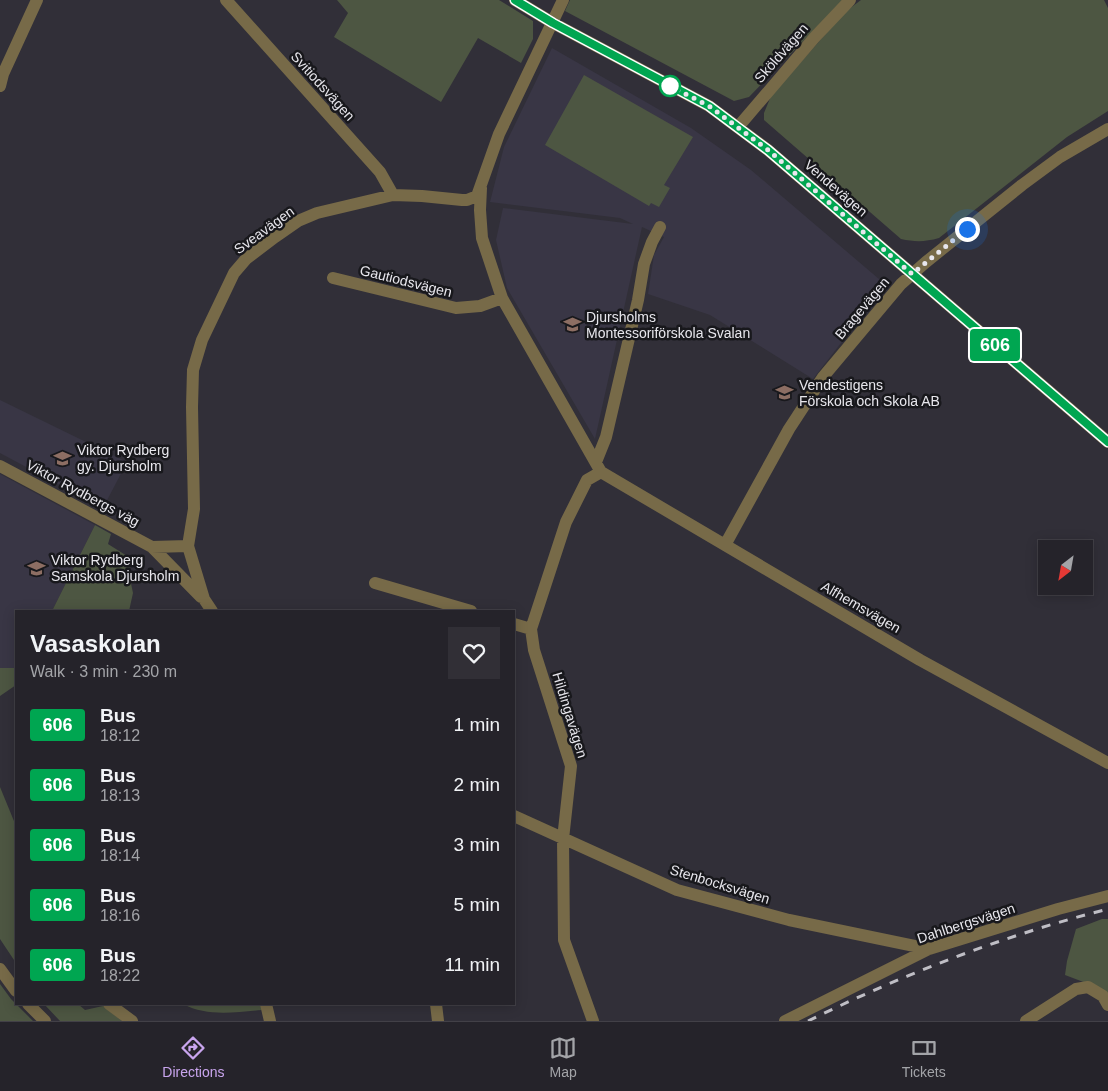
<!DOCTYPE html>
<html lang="en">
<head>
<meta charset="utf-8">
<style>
	body { margin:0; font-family:Arial,sans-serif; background:#312f36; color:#f1f3f6; height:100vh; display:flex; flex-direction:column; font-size:19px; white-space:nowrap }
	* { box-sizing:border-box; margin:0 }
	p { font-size:16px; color:#a3a4a8 }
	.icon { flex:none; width:28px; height:28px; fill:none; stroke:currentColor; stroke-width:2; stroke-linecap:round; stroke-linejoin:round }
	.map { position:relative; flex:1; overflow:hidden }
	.sheet { position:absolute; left:15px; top:610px; width:500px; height:395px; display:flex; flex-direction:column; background:#25232a; border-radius:0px; box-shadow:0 2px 12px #0003,0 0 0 1px #424047 }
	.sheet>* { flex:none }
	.badge { padding:0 10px; border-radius:4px; font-size:18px; line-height:32px }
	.needle { width:32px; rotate:211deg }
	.tools { position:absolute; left:1038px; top:540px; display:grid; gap:10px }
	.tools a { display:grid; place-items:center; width:55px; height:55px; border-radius:0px; background:#25232a; box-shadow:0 2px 12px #0003,0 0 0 1px #424047; font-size:25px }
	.you { position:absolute; width:25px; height:25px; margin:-12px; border:4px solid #fff; border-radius:50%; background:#1a73e8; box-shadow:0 0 0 8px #1a73e833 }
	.map>.badge { position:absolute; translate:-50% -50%; box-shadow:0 0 0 2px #fff }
	.round { display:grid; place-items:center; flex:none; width:52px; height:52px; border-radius:0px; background:#312f36 }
	.summary { display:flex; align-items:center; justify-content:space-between; height:85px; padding:0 15px }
	h1 { font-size:24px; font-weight:700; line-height:38px }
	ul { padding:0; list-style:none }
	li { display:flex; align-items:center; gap:15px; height:60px; padding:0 15px }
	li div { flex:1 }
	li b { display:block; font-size:19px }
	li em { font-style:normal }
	li .badge { min-width:55px; font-weight:700; text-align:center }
	.tab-bar { display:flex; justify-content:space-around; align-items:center; height:70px; border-top:1px solid #424047; background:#25232a; font-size:14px; color:#a3a4a8 }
	.tab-bar a { display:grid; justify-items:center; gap:2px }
	.tab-bar .active { color:#c9a5ee }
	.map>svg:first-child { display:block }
	.built { fill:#393645 }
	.green { fill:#4d5642 }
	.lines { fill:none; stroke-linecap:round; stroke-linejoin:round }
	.minor { stroke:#776a48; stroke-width:12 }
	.rail { stroke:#bfbec5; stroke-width:3; stroke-dasharray:9 9; stroke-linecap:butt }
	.line-casing { stroke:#fff; stroke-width:11 }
	.line { stroke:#00a651; stroke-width:8 }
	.walk { stroke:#e8e7ed; stroke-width:5; stroke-dasharray:0 9 }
	.stop-dot { fill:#fff; stroke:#00a651; stroke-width:2.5 }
	.labels { text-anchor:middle; stroke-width:5; stroke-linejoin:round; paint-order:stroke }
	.street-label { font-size:14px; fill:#e8e7ed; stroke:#18181c }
	.poi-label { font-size:14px; fill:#e8e7ed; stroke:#18181c; text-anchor:start }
</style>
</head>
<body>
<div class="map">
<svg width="1108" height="1021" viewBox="0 0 1108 1021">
	<rect width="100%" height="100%" fill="#312f38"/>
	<path class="built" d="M 552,48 L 691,128 L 751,170 L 886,285 L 813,379 L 710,315 L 648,294 L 654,255 L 664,237 L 642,227 L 595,439 L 507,288 L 496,240 L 503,208 L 633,224 L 620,218 L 490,202 L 504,147 Z
		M 0,400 L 127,462 L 103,508 L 0,453 Z
		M 0,474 L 95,525 L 52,611 L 16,611 L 16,668 L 0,668 Z"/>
	<path class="green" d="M 337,0 L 499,0 L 533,21 L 533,39 L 521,63 L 478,38 L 441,102 L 334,37 L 348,13 Z
		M 570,0 L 843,0 L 749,97 L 734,101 L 565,11 Z
		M 861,0 L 1104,0 L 1108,8 L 1108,111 L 1067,137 L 939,238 C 925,242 915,242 901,239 L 764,120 L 764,113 L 771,96 L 845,12 Z
		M 584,75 L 693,137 L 664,185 L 670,188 L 659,207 L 651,203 L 649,206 L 545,145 Z
		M 95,525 L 111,534 L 108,544 L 135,561 L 128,569 L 133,593 L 129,611 L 52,611 Z
		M 0,668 L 16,668 L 16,685 L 0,696 Z
		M 0,787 L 16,826 L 16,963 L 0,939 Z
		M 1102,919 L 1108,919 L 1108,999 L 1094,986 L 1065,975 L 1067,961 L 1076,929 Z
		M 0,984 L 11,999 L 33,1021 L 0,1021 Z
		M 44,1004 L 78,1004 L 85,1010 L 103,1006 L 122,1021 L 60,1021 Z
		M 183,1004 L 261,1004 L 262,1010 C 236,1012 207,1017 183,1004 Z"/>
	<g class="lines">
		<path class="minor" d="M 226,0 L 380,172 L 393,195
			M 515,0 L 553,23 L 709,106 L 768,150 L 1108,442
			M 0,86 L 3,74 L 37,0
			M 738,127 L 814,38 L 850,0
			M 481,188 L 480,210 L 482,238 L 502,298 L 601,472 L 587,480 L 566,522 L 531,629 L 534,650 L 571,766 L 563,839 L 564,940 L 593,1021
			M 333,278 L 456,308 L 480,306 L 502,298
			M 596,462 L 606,437 L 638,300 L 644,264 L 652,242 L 660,227
			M 0,466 L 152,547 L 201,597
			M 601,472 L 920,660 L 1108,763
			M 725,545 L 789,429 L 823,377 L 901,284 L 926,262 L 1022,185 L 1060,157 L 1108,129
			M 152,547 L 188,546
			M 375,583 L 471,611
			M 212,611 L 204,599 L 188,546 L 194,509 L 192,407 L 193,370 L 202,340 L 234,273 L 246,259 L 275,237 L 298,221 L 317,213 L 393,195 L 422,196 L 462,200 L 467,200 L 477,196 L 499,134 L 563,0
			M 514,624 L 531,629
			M 514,816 L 677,890 L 789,920 L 929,949
			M 0,969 L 16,991
			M 28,1004 L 45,1021
			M 109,1004 L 132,1021
			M 266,1004 L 270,1021
			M 436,1004 L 438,1021
			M 785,1021 L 929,949 L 1058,909 L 1108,896
			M 1026,1021 L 1076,989 L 1088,987 L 1103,996 L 1108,1005"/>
		<path class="rail" d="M 808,1021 C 904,974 1005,935 1108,909"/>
	</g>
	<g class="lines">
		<defs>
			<path id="line" d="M 515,0 L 553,23 L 709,106 L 768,150 L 1108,442"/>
		</defs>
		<use href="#line" class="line-casing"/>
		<use href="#line" class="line"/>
		<path class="walk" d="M 670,86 L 709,106 L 768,150 L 912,274 L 967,229"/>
	</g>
	<defs>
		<symbol id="school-bare" viewBox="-9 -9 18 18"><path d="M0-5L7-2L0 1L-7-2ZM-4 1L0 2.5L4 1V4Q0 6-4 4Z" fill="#8d6e63" stroke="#18181c" stroke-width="2.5" paint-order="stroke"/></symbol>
	</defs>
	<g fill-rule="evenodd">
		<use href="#school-bare" x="560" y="312" width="25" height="25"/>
		<use href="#school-bare" x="772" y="380" width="25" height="25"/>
		<use href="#school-bare" x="50" y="446" width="25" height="25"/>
		<use href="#school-bare" x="24" y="556" width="25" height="25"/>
	</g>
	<circle class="stop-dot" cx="670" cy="86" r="10"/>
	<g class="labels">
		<g class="street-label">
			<text transform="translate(781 53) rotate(-49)" y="5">Sköldvägen</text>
			<text transform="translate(323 86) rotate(48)" y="5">Svitiodsvägen</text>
			<text transform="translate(836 188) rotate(41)" y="5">Vendevägen</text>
			<text transform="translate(264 230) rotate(-36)" y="5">Sveavägen</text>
			<text transform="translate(406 281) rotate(14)" y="5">Gautiodsvägen</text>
			<text transform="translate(862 308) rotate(-50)" y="5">Bragevägen</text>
			<text transform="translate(83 493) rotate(28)" y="5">Viktor Rydbergs väg</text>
			<text transform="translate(861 607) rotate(30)" y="5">Alfhemsvägen</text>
			<text transform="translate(570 715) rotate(73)" y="5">Hildingavägen</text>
			<text transform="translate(720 884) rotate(17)" y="5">Stenbocksvägen</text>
			<text transform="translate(966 923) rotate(-18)" y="5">Dahlbergsvägen</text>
		</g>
		<g class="poi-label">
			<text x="586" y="322">Djursholms<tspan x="586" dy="16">Montessoriförskola Svalan</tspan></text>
			<text x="799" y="390">Vendestigens<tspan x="799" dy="16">Förskola och Skola AB</tspan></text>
			<text x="77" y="455">Viktor Rydberg<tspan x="77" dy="16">gy. Djursholm</tspan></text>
			<text x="51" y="565">Viktor Rydberg<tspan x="51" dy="16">Samskola Djursholm</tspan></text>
		</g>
	</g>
</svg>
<div class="tools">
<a><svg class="needle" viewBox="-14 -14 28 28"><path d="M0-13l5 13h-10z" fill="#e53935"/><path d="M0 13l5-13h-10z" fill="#a3a4a8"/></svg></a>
</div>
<div class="you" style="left:967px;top:229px"></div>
<b class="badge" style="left:995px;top:345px;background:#00a651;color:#fff">606</b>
<section class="sheet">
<div class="summary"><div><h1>Vasaskolan</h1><p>Walk · 3 min · 230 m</p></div><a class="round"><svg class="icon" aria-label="heart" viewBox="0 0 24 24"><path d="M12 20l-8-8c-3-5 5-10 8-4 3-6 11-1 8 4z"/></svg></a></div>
<ul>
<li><span class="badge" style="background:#00a651;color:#fff">606</span><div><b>Bus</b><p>18:12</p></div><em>1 min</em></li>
<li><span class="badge" style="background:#00a651;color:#fff">606</span><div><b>Bus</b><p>18:13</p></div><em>2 min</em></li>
<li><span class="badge" style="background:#00a651;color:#fff">606</span><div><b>Bus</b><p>18:14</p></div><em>3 min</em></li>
<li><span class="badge" style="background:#00a651;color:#fff">606</span><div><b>Bus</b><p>18:16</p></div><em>5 min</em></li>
<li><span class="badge" style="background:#00a651;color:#fff">606</span><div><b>Bus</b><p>18:22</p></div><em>11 min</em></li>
</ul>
</section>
</div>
<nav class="tab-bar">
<a class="active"><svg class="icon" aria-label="directions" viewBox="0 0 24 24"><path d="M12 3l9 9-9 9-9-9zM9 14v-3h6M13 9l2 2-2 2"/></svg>Directions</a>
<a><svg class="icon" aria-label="map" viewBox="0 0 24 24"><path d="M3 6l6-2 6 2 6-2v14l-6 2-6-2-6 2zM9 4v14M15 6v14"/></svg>Map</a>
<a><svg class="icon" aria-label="tickets" viewBox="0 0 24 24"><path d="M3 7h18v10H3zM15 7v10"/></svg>Tickets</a>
</nav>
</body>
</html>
